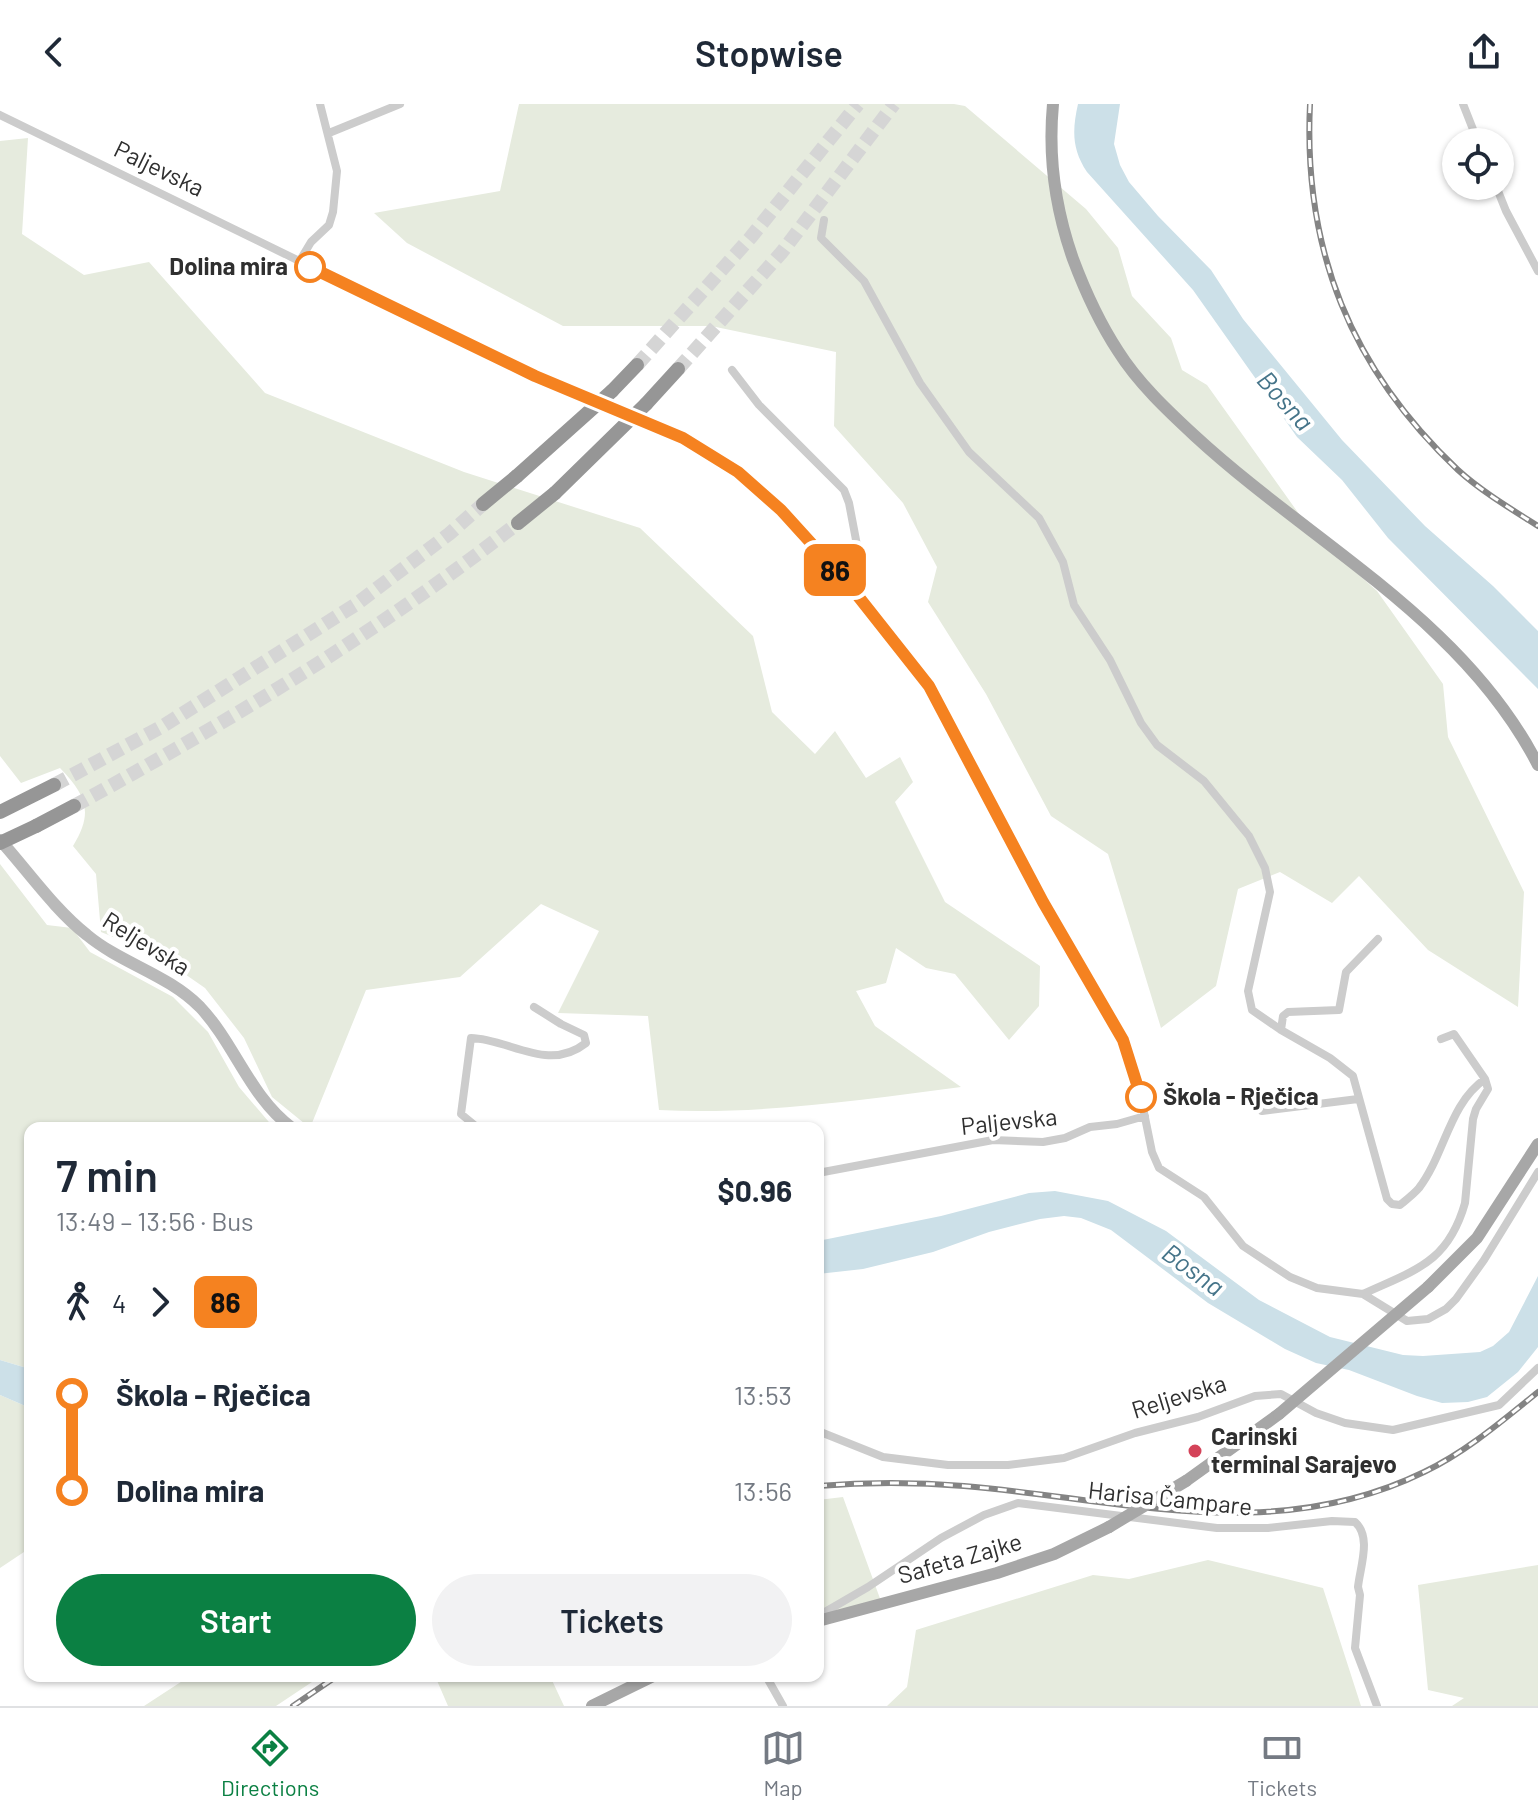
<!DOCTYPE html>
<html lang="en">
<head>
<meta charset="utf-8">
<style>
	body { margin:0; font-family:Barlow,sans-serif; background:#f2f2f3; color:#1f2937; height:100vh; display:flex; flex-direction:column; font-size:30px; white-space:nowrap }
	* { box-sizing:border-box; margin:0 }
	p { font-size:26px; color:#747a83 }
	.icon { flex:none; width:44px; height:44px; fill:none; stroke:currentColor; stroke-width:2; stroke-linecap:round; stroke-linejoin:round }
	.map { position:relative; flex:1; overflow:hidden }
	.sheet { position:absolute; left:24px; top:1018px; width:800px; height:560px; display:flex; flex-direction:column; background:#fff; border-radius:16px; box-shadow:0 2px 6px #0004 }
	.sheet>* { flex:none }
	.badge { padding:0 16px; border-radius:12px; font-size:28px; line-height:52px }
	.fabs { position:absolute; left:1442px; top:24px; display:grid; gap:16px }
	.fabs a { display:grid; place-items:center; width:72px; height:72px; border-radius:50%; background:#fff; box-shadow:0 2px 6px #0004; font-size:40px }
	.map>.badge { position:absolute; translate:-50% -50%; box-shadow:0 0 0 4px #fff }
	.legs { display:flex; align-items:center; gap:12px; height:88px; padding:0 32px; font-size:26px }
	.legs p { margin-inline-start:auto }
	.head { display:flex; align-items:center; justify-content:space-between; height:136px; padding:0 32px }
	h1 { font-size:44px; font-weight:600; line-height:60px }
	.primary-button { display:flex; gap:16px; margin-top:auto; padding:16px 32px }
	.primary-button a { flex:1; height:92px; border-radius:48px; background:#0b8043; color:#fff; font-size:32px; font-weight:600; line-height:92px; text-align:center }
	.primary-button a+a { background:#f2f2f3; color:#1f2937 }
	ul { padding:0 32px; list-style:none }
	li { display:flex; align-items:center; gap:28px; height:96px; font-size:30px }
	li i { display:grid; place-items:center; width:12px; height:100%; margin:0 10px; background:currentColor }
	li i::after { content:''; width:20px; height:20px; margin:-10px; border:6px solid; border-radius:50%; background:#fff }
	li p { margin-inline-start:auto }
	li:first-child i { background:linear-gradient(#0000 50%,currentColor 0) }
	li:last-child i { background:linear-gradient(currentColor 50%,#0000 0) }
	header { display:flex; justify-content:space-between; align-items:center; height:104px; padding:0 32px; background:#fff; font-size:36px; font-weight:600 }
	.dock { display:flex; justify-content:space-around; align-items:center; height:112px; border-top:2px solid #e0e1e3; background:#fff; font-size:22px; color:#747a83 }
	.dock a { display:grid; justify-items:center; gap:4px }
	.dock .on { color:#0b8043 }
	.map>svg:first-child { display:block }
	.green { fill:#e6ebde }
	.water { fill:#cce0e8 }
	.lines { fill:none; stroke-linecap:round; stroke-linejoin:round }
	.motorway-tunnel { stroke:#d5d5d5; stroke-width:14; stroke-dasharray:14 7; stroke-linecap:butt }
	.minor { stroke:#ccc; stroke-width:8 }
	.secondary { stroke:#b9b9b9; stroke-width:12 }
	.primary { stroke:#a7a7a7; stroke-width:12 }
	.motorway { stroke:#969696; stroke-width:14 }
	.rail-casing { stroke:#848484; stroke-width:6 }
	.rail { stroke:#fff; stroke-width:3; stroke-dasharray:9; stroke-linecap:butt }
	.primary-bridge { stroke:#a7a7a7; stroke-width:12 }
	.motorway-bridge { stroke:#969696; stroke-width:14 }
	.line-1-casing { stroke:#fff; stroke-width:18 }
	.line-1 { stroke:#f58220; stroke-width:12 }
	.stop-1-dot { fill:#fff; stroke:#f58220; stroke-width:4 }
	.poi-dot { fill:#d44359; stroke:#fff; stroke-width:3 }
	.labels { text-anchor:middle; stroke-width:8; stroke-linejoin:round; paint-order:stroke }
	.street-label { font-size:24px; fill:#2f2f2f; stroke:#fff }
	.stop-label { font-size:24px; font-weight:bold; fill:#2f2f2f; stroke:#fff; text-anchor:end }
	.poi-label { font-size:24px; font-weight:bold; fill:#2f2f2f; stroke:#fff; text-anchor:start }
	.water-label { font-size:26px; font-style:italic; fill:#457489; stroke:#fff }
</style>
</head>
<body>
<header><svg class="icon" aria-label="back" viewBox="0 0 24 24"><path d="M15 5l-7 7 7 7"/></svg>Stopwise<svg class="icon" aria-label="share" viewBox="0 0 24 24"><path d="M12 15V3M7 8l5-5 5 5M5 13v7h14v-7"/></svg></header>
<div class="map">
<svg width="1538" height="1602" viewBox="0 0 1538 1602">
	<rect width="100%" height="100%" fill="#fff"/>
	<path class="green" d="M 519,0 L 954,0 L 965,2 L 1086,105 L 1118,144 L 1132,192 L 1171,234 L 1182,266 L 1207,281 L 1314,431 L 1377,487 L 1443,580 L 1448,633 L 1524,788 L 1518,903 L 1428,846 L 1359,772 L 1332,799 L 1280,768 L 1238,785 L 1216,882 L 1161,924 L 1108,750 L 1051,712 L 986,590 L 928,498 L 937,463 L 903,399 L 834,322 L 836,248 L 711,222 L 563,222 L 407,139 L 374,109 L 500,87 Z
		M 28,34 L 22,130 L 84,171 L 149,158 L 265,289 L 464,368 L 640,424 L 753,532 L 772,608 L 815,650 L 835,627 L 866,674 L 900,653 L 913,678 L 895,698 L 945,798 L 1040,862 L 1039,902 L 1009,936 L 955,870 L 926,864 L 896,844 L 886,879 L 856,887 L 875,922 L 961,983 C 861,996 759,1011 659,1006 L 648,912 L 558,909 L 599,827 L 541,800 L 460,873 L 366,886 L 310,1024 L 272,993 L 244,934 L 205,884 L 156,850 L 101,828 L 96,770 L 73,742 C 94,708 86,691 60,664 L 21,679 L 0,652 L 0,37 Z
		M 0,760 L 47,821 L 72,824 L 90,848 L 173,893 L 208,928 L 239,983 L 274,1024 L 30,1024 L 30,1265 L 0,1256 Z
		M 0,1291 L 30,1304 L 30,1444 L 0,1464 Z
		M 843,1393 L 882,1500 L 818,1517 L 818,1396 Z
		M 1208,1456 L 1323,1484 L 1361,1602 L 887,1602 L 907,1583 L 916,1526 L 1093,1471 L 1129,1475 Z
		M 1538,1461 L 1538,1602 L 1452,1602 L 1464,1594 L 1428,1586 L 1418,1481 Z
		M 190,1572 L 321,1572 L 276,1602 L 144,1602 Z
		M 435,1572 L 550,1572 L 564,1602 L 448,1602 Z"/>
	<path class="water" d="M 1078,0 L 1120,0 L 1114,40 L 1120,61 L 1129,78 L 1158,112 L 1211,166 L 1243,215 L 1342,336 L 1425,422 L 1493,482 L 1538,527 L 1538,585 L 1388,434 L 1342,376 L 1297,333 L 1193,186 L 1087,68 C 1072,45 1072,27 1078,0 Z
		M 1055,1087 L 1108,1097 L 1166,1127 L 1259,1196 L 1330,1233 L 1403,1251 L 1423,1252 L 1480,1248 L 1493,1242 L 1509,1228 L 1538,1172 L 1538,1243 L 1518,1268 L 1487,1293 L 1468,1298 L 1442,1299 L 1417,1292 L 1349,1266 L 1316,1259 L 1285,1245 L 1208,1199 L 1111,1126 L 1081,1114 L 1064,1112 L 1040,1115 L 989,1128 L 933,1148 L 863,1165 L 818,1170 L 818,1137 L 941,1112 L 1029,1089 Z
		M 0,1256 L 30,1265 L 30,1304 L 0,1291 Z"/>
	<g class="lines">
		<path class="motorway-tunnel" d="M 637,261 L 751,133 L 858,0
			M 678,265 L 782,148 L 894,0
			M 54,681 L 163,622 L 355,501 L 449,430 L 483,400
			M 74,702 C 228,618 380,527 518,419"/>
		<path class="minor" d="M 1463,0 L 1478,38
			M 0,11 L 535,272 L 683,334 L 738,368 L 781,406 L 850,482 L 929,582 L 1043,798 L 1123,936 L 1138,979 L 1152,1048 L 1159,1064 L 1204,1093 L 1243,1142 L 1290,1173 L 1317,1184 L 1363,1190 L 1407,1217 L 1428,1215 L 1446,1205 L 1456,1195 L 1484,1156 L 1538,1068
			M 329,29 L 400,0
			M 1496,82 L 1506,107 L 1538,167
			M 824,116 L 821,134 L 864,177 L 920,279 L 969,348 L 1039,414 L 1063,458 L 1074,501 L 1110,556 L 1141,619 L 1157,641 L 1204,677 L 1249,732 L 1265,764 L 1270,788 L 1248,887 L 1252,906 L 1281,926 L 1330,954 L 1353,972 L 1387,1095 L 1392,1100 L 1400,1101 C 1406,1096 1414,1090 1419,1084 C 1445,1050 1449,1000 1485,975
			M 299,158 L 311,138 L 329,121 L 333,108 L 337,67 L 320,0
			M 732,266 L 759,301 L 844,386 L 849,399 L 860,457 L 850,482
			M 1281,926 L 1283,912 L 1288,908 L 1339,906 L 1346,868 L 1378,835
			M 1262,1007 L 1358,995
			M 478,1024 L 461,1010 L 471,934 C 510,935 548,969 586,939 L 584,931 L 561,920 L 534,903
			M 818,1069 L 993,1036 L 1043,1038 L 1065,1034 L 1090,1023 L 1117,1020 L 1145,1012
			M 1363,1190 C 1415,1166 1448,1159 1465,1099 L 1473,1015 L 1476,1005 L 1488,985 L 1485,975 L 1454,930 L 1441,935
			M 818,1327 L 883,1353 L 948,1361 L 1008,1361 L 1064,1354 L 1135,1329 L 1198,1313 L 1255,1292 L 1281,1290 L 1316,1309 L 1345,1319 L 1393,1326 L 1499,1301 L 1538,1264
			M 818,1512 L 868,1483 L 941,1434 L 984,1411 L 1018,1399 L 1217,1424 L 1268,1424 L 1332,1417 L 1355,1418 C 1372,1433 1360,1463 1358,1483 L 1360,1491 L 1355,1544 L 1377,1602
			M 766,1572 L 783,1602"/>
		<path class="secondary" d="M 0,736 C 28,767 54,805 87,831 C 122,860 167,870 200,903 C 235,940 250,993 292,1024"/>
		<path class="primary" d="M 1053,0 C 1048,53 1055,104 1073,155 C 1085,187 1099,218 1118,247 C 1138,279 1168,307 1195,332 C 1311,439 1464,516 1538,661
			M 1428,1183 L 1477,1134 L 1538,1040
			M 1186,1377 L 1279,1310
			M 818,1517 L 997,1469 L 1054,1450 L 1109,1423
			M 592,1602 L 653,1572"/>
		<path class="motorway" d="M 612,287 L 637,261
			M 646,300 L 678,265
			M 483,400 L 517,372
			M 518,419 L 555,389
			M 0,708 L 54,681
			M 36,722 L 74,702"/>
		<defs>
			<path id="rail" d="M 1310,0 C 1303,146 1351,265 1458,366 C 1481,387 1511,405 1538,422
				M 818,1382 C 867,1378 915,1378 964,1382 C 1121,1395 1273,1442 1424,1368 C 1466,1348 1502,1317 1538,1288
				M 293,1602 L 337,1572"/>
		</defs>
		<use href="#rail" class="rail-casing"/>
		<use href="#rail" class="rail"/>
		<path class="primary-bridge" d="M 1279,1310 L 1428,1183
			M 1109,1423 L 1186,1377"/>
		<path class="motorway-bridge" d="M 517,372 L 612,287
			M 555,389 L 646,300
			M 0,739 L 36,722"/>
	</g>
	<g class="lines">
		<defs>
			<path id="line-1" d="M 310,163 L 535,272 L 683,334 L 738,368 L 781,406 L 850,482 L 929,582 L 1043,798 L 1123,936 L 1141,993"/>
		</defs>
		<use href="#line-1" class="line-1-casing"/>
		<use href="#line-1" class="line-1"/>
	</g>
	<g class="stop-1-dot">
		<circle cx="310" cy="163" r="14"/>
		<circle cx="1141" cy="993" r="14"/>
	</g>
	<circle class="poi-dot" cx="1195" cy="1347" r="8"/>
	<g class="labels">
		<g class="street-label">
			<text transform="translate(159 65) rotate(26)" y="8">Paljevska</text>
			<text transform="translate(146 840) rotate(32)" y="8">Reljevska</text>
			<text transform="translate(1009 1018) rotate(-6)" y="8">Paljevska</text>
			<text transform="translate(1179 1293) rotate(-17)" y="8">Reljevska</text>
			<text transform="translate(1170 1395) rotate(6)" y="8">Harisa Čampare</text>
			<text transform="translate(960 1455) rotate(-16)" y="8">Safeta Zajke</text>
		</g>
		<g class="stop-label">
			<text x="288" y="171">Dolina mira</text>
			<text x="1163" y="1001" text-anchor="start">Škola - Rječica</text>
		</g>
		<g class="poi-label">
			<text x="1211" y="1341">Carinski<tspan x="1211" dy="28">terminal Sarajevo</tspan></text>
		</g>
		<g class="water-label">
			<text transform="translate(1285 297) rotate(48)" y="9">Bosna</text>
			<text transform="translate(1193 1166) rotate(36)" y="9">Bosna</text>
		</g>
	</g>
</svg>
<div class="fabs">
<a><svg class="icon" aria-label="locate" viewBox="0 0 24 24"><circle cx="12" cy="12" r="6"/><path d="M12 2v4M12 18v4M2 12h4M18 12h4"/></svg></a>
</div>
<b class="badge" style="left:835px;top:466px;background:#f58220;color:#111">86</b>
<section class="sheet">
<div class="head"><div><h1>7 min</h1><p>13:49 – 13:56 · Bus</p></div><b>$0.96</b></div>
<div class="legs"><svg class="icon" aria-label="walk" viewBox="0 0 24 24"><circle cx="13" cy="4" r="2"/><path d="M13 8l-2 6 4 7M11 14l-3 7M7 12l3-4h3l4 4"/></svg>4<svg class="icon" aria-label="forward" viewBox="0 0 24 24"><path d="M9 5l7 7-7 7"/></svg><b class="badge" style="background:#f58220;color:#111">86</b></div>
<ul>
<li><i style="color:#f58220"></i><b>Škola - Rječica</b><p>13:53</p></li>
<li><i style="color:#f58220"></i><b>Dolina mira</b><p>13:56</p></li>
</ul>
<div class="primary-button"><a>Start</a><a>Tickets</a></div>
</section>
</div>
<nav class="dock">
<a class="on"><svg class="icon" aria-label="directions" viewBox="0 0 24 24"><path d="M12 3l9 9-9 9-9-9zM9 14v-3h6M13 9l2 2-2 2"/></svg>Directions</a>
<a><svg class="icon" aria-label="map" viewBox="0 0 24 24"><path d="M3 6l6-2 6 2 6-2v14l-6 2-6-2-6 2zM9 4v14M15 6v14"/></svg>Map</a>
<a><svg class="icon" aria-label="tickets" viewBox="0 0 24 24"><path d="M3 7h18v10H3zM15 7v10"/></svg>Tickets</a>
</nav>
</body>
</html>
